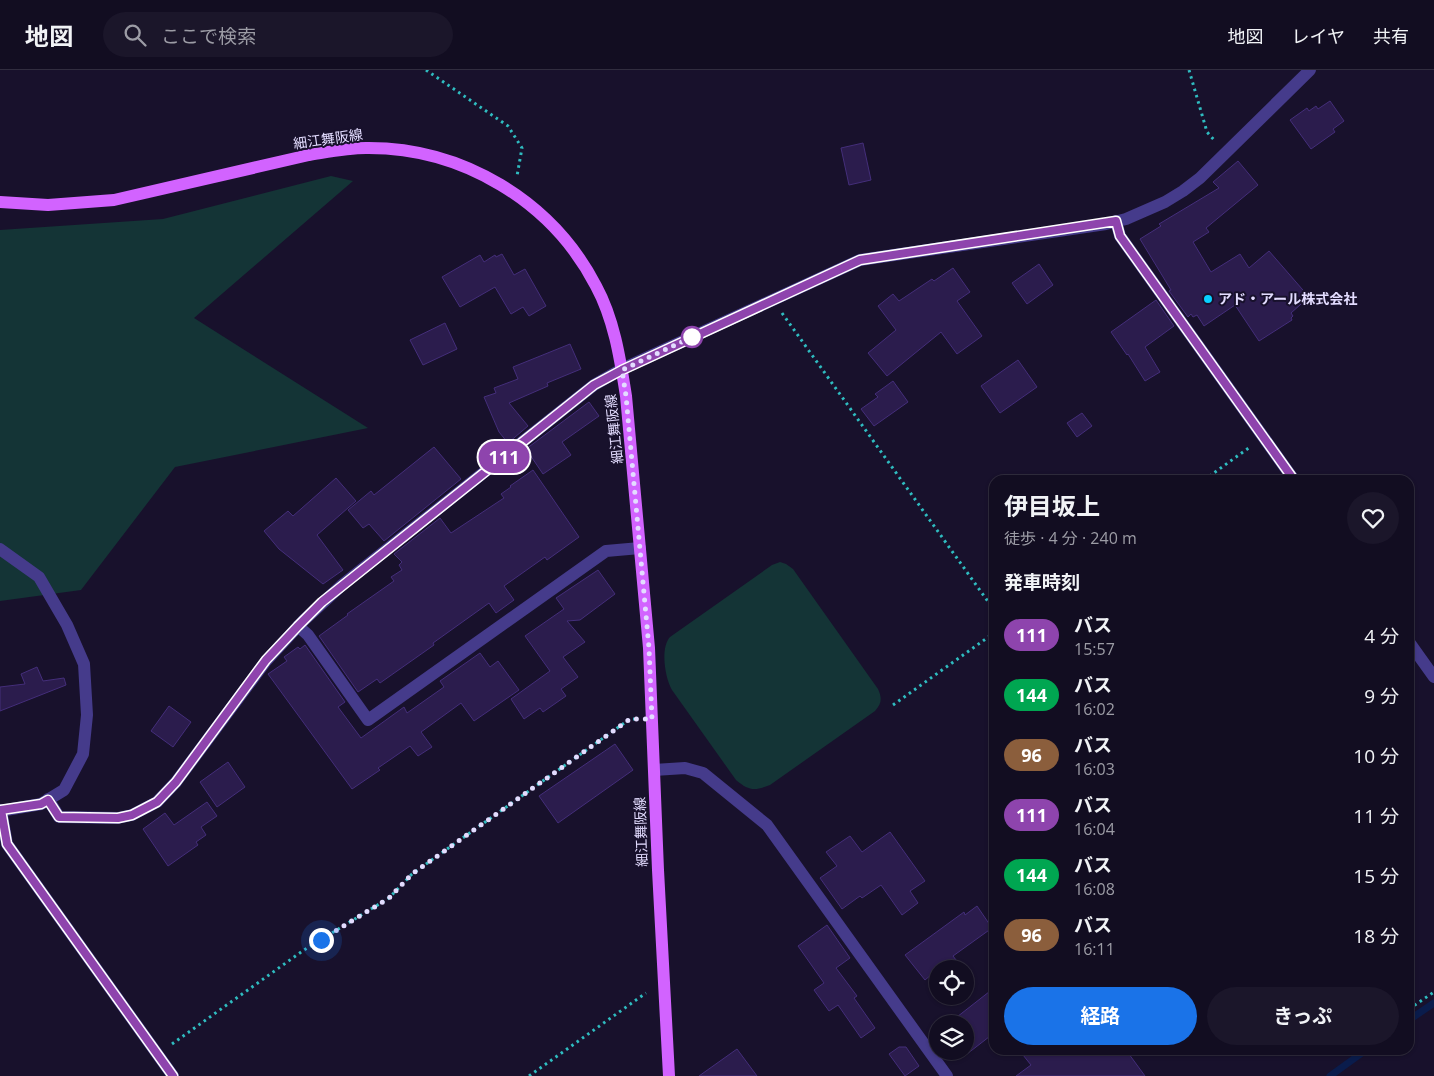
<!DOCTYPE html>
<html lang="ja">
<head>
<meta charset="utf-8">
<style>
	body { margin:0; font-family:"Open Sans","Noto Sans JP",sans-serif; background:#1b162a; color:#f1f3f6; height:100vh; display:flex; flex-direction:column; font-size:19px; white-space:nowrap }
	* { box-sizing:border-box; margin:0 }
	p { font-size:16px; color:#9c9ca5 }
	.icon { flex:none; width:28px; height:28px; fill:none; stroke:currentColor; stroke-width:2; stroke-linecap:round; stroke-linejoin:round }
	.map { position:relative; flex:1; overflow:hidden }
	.panel { position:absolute; left:989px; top:405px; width:425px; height:580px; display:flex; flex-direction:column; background:#120d21; border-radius:15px; box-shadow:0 1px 4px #0004,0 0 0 1px #312d3f }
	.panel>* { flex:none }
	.badge { padding:0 10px; border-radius:16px; font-size:18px; line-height:32px }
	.buttons { position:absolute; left:929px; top:890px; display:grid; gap:10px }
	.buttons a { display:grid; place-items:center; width:45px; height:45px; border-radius:50%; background:#120d21; box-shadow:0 1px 4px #0004,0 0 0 1px #312d3f; font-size:25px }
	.you { position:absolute; width:25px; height:25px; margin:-12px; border:4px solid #fff; border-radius:50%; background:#1a73e8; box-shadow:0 0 0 8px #1a73e833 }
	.map>.badge { position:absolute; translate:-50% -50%; box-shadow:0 0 0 2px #fff }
	h2 { padding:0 15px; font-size:19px; line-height:45px }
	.round { display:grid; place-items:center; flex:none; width:52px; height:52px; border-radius:26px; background:#1b162a }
	.headline { display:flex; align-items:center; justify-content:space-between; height:85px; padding:0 15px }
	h1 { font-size:24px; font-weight:700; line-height:38px }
	.primary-button { display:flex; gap:10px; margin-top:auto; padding:10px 15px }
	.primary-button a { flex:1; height:58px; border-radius:30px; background:#1a73e8; color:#fff; font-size:20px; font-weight:700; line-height:58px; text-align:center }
	.primary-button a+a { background:#1b162a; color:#f1f3f6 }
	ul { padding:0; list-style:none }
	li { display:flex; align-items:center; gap:15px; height:60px; padding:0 15px }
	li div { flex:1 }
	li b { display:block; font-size:19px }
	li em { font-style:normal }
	li .badge { min-width:55px; font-weight:700; text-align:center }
	header { display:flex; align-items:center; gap:30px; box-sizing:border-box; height:70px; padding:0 25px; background:#120d21; border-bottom:1px solid #312d3f }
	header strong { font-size:24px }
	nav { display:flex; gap:28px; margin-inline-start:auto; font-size:18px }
	.search { width:350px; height:45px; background:#1b162a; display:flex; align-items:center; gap:12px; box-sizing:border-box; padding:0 18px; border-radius:28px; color:#9c9ca5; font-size:19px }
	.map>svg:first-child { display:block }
	.green { fill:#143436 }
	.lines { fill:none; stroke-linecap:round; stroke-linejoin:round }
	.stream { stroke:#0a1c4c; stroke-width:7 }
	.building { fill:#2b1c4d; stroke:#442e7a }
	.path { stroke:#2fbcc0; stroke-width:3; stroke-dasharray:2.5 4; stroke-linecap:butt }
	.minor { stroke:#453b8b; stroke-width:12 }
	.major { stroke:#d263ff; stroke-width:12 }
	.line-casing { stroke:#fff; stroke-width:11 }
	.line { stroke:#8e44ad; stroke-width:8 }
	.walk { stroke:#e3dcff; stroke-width:5; stroke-dasharray:0 9 }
	.poi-dot { fill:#08d0ff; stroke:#18112c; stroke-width:2 }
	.stop-dot { fill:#fff; stroke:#8e44ad; stroke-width:2.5 }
	.labels { text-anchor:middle; stroke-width:4; stroke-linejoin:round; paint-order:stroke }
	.street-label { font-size:14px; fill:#e3dcff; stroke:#18112c }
	.poi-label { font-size:14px; font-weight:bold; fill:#e3dcff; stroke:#18112c; text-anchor:start }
</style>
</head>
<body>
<header>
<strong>地図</strong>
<div class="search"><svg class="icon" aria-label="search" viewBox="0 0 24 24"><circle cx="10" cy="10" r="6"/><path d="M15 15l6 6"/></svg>ここで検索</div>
<nav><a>地図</a><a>レイヤ</a><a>共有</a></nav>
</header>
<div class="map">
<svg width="1434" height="1006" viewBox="0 0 1434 1006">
	<rect width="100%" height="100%" fill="#18112c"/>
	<path class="green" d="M 331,106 L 353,111 L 194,248 L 368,358 L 175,397 L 81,520 L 0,531 L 0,160 L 163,149 Z
		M 780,492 L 786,494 L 793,499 L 878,619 C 882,628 882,633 875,641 L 770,715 C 755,721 749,721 736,710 L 672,620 C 665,608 660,578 670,567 L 772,495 Z"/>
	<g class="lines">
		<path class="stream" d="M 1409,950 L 1434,933
			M 1330,1006 L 1366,980"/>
	</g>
	<path class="building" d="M 1330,31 L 1344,51 L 1333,59 L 1335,62 L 1311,79 L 1290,50 L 1307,38 L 1309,41 L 1316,36 L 1318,39 Z
		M 863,73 L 871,110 L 849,115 L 841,78 Z
		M 1238,91 L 1258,115 L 1206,158 L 1209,162 L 1193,172 L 1211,202 L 1240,184 L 1249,198 L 1269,181 L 1309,227 L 1291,243 L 1293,246 L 1291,248 L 1292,250 L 1259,271 L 1235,235 L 1204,256 L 1197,245 L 1193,247 L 1191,244 L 1188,247 L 1169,221 L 1171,220 L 1140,169 L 1161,156 L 1159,154 L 1219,118 L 1213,112 Z
		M 502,184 L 514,205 L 525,199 L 546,236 L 529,246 L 523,237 L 511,244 L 495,217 L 460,237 L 442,207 L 480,185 L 484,192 L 495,185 L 496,187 Z
		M 1039,194 L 1053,215 L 1027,234 L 1012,213 Z
		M 953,198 L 970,222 L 957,231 L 982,266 L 957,284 L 941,262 L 887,306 L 868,283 L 896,260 L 878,236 L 893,224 L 899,231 L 932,209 L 934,211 Z
		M 1156,230 L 1174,256 L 1145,277 L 1160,302 L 1145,311 L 1128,284 L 1127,285 L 1111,262 Z
		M 445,253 L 457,279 L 423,295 L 410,270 Z
		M 570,274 L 581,299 L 547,313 L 548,316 L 509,333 L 528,356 L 508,373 L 499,362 L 484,327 L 496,323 L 494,318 L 518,309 L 513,297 Z
		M 1018,290 L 1037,317 L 1000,343 L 981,316 Z
		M 893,311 L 908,332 L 874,356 L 861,339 L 878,327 L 875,324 Z
		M 589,332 L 599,346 L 562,372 L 571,385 L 543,404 L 526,379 Z
		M 1082,343 L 1092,356 L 1077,367 L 1067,353 Z
		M 434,377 L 461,409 L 384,471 L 369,454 L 363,458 L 348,440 L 371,421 L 374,425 Z
		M 533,400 L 579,467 L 547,490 L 545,487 L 504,516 L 514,530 L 496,543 L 489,533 L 433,573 L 434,575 L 380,613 L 377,609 L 358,622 L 319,566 L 348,545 L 347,544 L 394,511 L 391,507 L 402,500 L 399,495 L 402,492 L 394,484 L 440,448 L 451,463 L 504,428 L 501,424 L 511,417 L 510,416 Z
		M 336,408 L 356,431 L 317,465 L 343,500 L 323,514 L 279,479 L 264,461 L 288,441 L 293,446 Z
		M 598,500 L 615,524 L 580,550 L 567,551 L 585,572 L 563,587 L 578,607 L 561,619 L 566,626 L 543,642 L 540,638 L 524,649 L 511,629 L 550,601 L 525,566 L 564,539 L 556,528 Z
		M 305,575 L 345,632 L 338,637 L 361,668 L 404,637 L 407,643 L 444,617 L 440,611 L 480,583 L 490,597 L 498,591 L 519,620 L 474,651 L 461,633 L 421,662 L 432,677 L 418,686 L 410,676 L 378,698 L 380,700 L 352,719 L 268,604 L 287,591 L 284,587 L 298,577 L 300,579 Z
		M 37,597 L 43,611 L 64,608 L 66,615 L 0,641 L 0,617 L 25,614 L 21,604 Z
		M 169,636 L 191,652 L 173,677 L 151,661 Z
		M 615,674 L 633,700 L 558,753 L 539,726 Z
		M 228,692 L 245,717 L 217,737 L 200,712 Z
		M 207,732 L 217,746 L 201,757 L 206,765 L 196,772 L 198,775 L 168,796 L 143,759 L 165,743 L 174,755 Z
		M 890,762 L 925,811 L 910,821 L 918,833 L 902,845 L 881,815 L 862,828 L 860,826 L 842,839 L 820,808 L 837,796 L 826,782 L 850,766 L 862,782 Z
		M 977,836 L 992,858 L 953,886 L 963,899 L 938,899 L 925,910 L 905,885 L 964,842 L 965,845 Z
		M 827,855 L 850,888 L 836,898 L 857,926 L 854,928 L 875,958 L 861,968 L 838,935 L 829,941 L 814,920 L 824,913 L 798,876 Z
		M 994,918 L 994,963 L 967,984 L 965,981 L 965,954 L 948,954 Z
		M 899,977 L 906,977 L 919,996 L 905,1006 L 889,984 Z
		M 737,979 L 757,1006 L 699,1006 Z
		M 1019,980 L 1126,980 L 1145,1006 L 1016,1006 L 1031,995 Z"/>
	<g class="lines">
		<path class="path" d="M 426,0 L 508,56 L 522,78 L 517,106
			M 1189,0 L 1207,62 L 1215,71
			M 782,243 L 994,540
			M 1204,410 L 1250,377
			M 893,635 L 994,563
			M 1409,939 L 1434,922
			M 172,974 L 304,880 L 389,828 L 412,804 L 630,649 L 634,649
			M 529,1006 L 646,923"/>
		<path class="minor" d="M 1116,151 L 1120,166 L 1294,410
			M 0,479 L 39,507 L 67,555 L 84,594 L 87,645 L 83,684 L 64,720 L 41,734 L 0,741
			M 298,556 L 308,565 L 368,650 L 606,481 L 640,478
			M 1409,572 L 1434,607
			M 654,700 L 685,698 L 703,703 L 767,755 L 947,1006
			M 48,729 L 59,747 L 118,748 L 132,745 L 157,732 L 176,712 L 266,591 L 303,551 L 342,515 L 594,315 L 622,299 L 860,190 L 1106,154 L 1126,149 L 1165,132 L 1183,121 L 1200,108 L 1310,0
			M 1,740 L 7,774 L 173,1006"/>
		<path class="major" d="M 0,132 L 48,135 L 114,130 L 309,85 C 328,82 347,78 366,78 C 462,77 552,131 596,216 C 614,249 620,288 626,326 L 649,578 L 658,800 L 669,1006"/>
	</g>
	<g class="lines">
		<defs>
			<path id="line" d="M 173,1006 L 7,774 L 1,740 L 41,734 L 48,730 L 59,747 L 118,748 L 132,745 L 157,732 L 176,712 L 266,590 L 298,556 L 322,532 L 594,315 L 622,300 L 860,190 L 1116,151 L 1120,166 L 1294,410"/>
		</defs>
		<use href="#line" class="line-casing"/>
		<use href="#line" class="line"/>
		<path class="walk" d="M 321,870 L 389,828 L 412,804 L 630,649 L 652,649 L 649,578 L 626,326 L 622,300 L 692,267"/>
	</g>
	<circle class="poi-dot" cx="1208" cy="229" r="5"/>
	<circle class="stop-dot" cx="692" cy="267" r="10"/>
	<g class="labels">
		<g class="street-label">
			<text transform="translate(328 69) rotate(-8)" y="5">細江舞阪線</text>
			<text transform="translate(614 359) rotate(-96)" y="5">細江舞阪線</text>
			<text transform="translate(641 762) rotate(-92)" y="5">細江舞阪線</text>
		</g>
		<g class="poi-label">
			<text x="1218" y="234">アド・アール株式会社</text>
		</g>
	</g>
</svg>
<div class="buttons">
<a><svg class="icon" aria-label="locate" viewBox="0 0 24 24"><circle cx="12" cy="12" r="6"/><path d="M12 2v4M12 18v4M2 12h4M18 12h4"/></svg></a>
<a><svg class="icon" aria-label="layers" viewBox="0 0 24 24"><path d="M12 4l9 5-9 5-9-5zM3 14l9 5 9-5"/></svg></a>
</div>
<div class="you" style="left:321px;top:870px"></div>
<b class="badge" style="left:504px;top:387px;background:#8e44ad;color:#fff">111</b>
<section class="panel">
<div class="headline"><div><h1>伊目坂上</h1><p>徒歩 · 4 分 · 240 m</p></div><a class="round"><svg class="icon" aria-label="heart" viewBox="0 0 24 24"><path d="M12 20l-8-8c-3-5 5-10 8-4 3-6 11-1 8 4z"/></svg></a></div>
<h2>発車時刻</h2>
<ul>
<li><span class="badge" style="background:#8e44ad;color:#fff">111</span><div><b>バス</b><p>15:57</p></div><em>4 分</em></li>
<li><span class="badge" style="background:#00a651;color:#fff">144</span><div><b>バス</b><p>16:02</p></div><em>9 分</em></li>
<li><span class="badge" style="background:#8b5e3c;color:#fff">96</span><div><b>バス</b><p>16:03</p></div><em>10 分</em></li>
<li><span class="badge" style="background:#8e44ad;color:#fff">111</span><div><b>バス</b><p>16:04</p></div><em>11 分</em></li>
<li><span class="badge" style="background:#00a651;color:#fff">144</span><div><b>バス</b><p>16:08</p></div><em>15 分</em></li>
<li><span class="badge" style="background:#8b5e3c;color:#fff">96</span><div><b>バス</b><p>16:11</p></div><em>18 分</em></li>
</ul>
<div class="primary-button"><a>経路</a><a>きっぷ</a></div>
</section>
</div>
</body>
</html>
